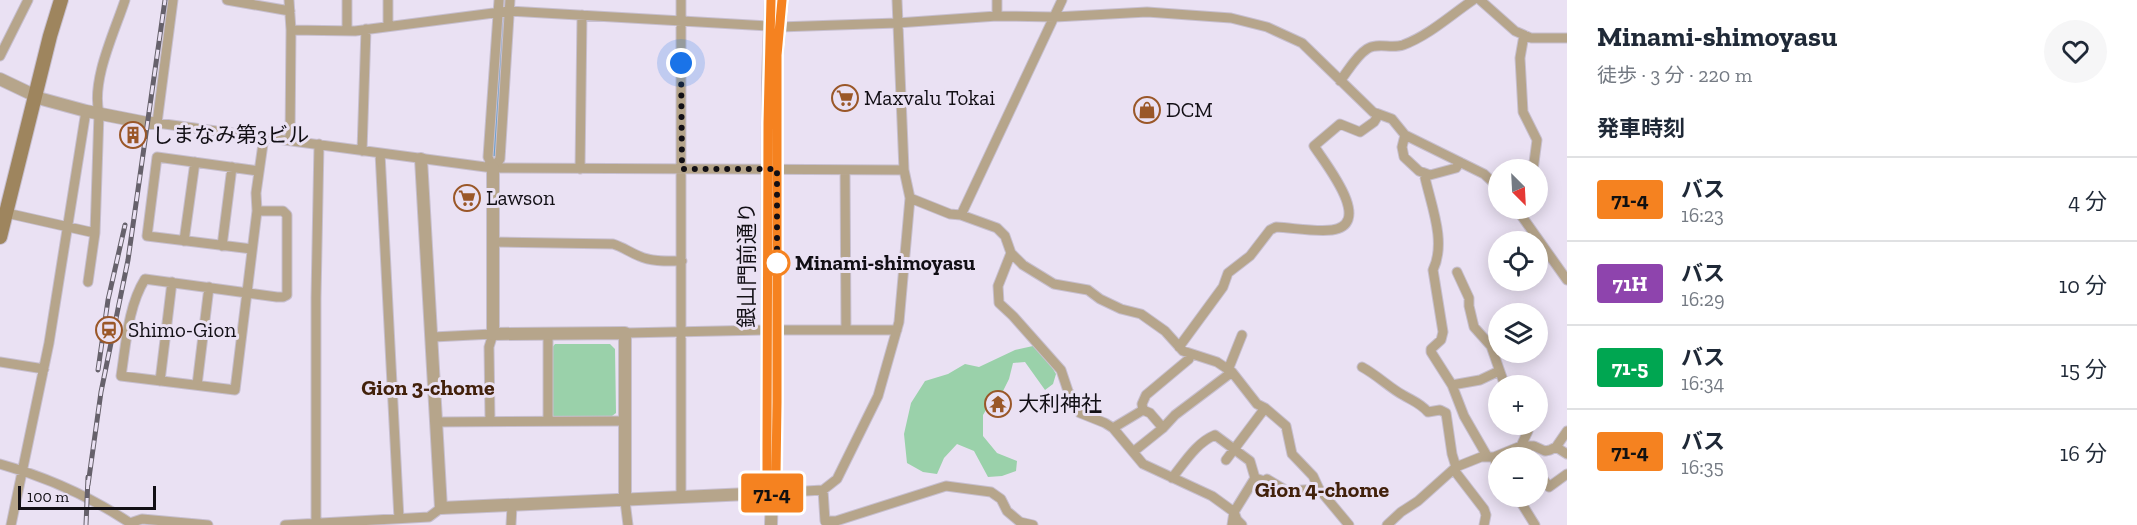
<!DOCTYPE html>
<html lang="ja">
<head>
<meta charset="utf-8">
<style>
	body { margin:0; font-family:"Zilla Slab","Noto Sans JP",serif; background:#f6f6f7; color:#1f2937; height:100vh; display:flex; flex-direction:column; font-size:22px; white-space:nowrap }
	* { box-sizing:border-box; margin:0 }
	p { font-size:20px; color:#747a83 }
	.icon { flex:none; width:33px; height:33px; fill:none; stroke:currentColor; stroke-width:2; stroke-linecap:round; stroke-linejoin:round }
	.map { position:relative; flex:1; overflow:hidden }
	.side { display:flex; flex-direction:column; background:#fff; width:570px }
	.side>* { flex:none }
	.badge { padding:0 12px; border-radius:4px; font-size:21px; line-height:39px }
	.needle { width:39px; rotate:156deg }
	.tools { position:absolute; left:1488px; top:159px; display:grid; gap:12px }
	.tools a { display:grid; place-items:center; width:60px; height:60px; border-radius:50%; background:#fff; box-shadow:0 3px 15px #0003; font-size:30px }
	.scale { position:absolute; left:18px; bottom:15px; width:138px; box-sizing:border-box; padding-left:6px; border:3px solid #120f15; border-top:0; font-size:16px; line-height:21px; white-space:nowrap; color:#120f15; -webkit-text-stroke:4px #eae1f3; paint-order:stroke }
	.you { position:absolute; width:30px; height:30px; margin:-15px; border:4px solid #fff; border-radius:50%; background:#1a73e8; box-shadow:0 0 0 9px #1a73e833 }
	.map>.badge { position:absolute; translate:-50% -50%; box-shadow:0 0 0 3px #fff }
	h2 { padding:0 30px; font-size:22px; line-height:54px }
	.round { display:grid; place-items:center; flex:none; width:63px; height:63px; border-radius:32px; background:#f6f6f7 }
	.headline { display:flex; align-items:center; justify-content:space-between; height:102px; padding:0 30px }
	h1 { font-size:28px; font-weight:700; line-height:45px }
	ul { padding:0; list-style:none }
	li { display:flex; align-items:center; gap:18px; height:84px; padding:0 30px; border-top:2px solid #e0e1e3 }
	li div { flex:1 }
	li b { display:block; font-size:22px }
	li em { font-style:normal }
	li .badge { min-width:66px; font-weight:700; text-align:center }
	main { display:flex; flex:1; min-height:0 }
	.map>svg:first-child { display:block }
	.green { fill:#9ad1aa }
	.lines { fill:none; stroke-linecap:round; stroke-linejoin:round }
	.stream { stroke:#68a0ce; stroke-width:3 }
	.minor-casing { stroke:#c7bfcf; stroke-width:11 }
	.tertiary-casing { stroke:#c7bfcf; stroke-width:14 }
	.secondary-casing { stroke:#c7bfcf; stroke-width:16 }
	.minor { stroke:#b6a58b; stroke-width:9 }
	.tertiary { stroke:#b6a58b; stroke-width:12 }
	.secondary { stroke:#9e855e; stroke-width:14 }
	.rail-casing { stroke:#66616b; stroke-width:5 }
	.rail { stroke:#eae1f3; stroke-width:3; stroke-dasharray:9; stroke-linecap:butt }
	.line-casing { stroke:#fff; stroke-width:14 }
	.line { stroke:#f58220; stroke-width:9 }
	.walk { stroke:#120f15; stroke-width:6; stroke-dasharray:0 10.8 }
	.stop-dot { fill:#fff; stroke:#f58220; stroke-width:3 }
	.labels { text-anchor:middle; stroke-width:6; stroke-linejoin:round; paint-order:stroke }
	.poi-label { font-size:21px; fill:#120f15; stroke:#eae1f3; text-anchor:start }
	.stop-label { font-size:21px; font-weight:bold; fill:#120f15; stroke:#eae1f3; text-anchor:start }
	.street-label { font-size:21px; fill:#120f15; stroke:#eae1f3 }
	.neighbourhood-label { font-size:22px; font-weight:bold; fill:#42210b; stroke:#eae1f3 }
</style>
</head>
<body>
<main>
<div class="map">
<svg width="1567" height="525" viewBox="0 0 1567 525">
	<rect width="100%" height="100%" fill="#eae1f3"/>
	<path class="green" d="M 555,344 L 610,344 L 615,349 L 616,413 L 612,416 L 554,417 L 552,415 L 551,349 Z
		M 1033,346 L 1047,359 L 1056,374 L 1053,384 L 1045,390 L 1025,362 L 1013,363 L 1009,379 L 1003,391 L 989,405 L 983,415 L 983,436 L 997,453 L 1017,461 L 1016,471 L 1002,476 L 988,477 L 974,451 L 957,444 L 944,458 L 937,474 L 923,472 L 907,463 L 904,434 L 911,403 L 925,381 L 948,374 L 965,364 L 979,367 L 1015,350 Z"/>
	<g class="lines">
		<path class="stream" d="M 494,155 L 504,0"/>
		<defs>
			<path id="minor" d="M 173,0 L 157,123 L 493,168 L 904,170
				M 227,0 L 290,11
				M 289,0 L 291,30 L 290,140
				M 347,0 L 347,31
				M 388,0 L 388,26
				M 499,0 L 488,157 L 493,168 L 500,159 L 510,0
				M 997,0 L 997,16
				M 1480,0 L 1515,31 L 1531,38 L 1567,38
				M 779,27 L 897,23 L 997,16 L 1055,17 L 1147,12 L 1231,18 L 1267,27 L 1302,43 L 1373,112 L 1392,119 L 1405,135 L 1484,174 L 1498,187
				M 291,30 L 355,31 L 509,11 L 769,26
				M 1524,35 L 1520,58 L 1523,112 L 1537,140 L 1533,170
				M 0,56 L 28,0
				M 1340,81 C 1348,71 1356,56 1367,49 C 1377,42 1391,49 1403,45 C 1428,36 1451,15 1473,0
				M 1405,135 L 1402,147 L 1404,157 L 1419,171 L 1430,175 L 1456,168 L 1460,162
				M 362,151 L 366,29
				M 380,153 L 399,519
				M 580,169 L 582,15
				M 845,170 L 846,330
				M 1424,173 C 1430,203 1447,241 1433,270 L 1443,332 L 1441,340 L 1431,349 L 1431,352 L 1452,385 L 1464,416 L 1487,456
				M 910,198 L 950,214 L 961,215 L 997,228 L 1005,236 L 1011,253 L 1023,265 L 1054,284 L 1088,290 L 1100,299 L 1121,309 L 1141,314 L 1165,331 L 1183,351 L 1217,362 L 1232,372 L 1257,404 L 1265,408 L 1286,426 L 1292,454 L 1313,476 L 1319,489 L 1349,525
				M 1516,208 L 1567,280
				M 257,211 L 283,211 L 287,215 L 287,295 L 283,297 L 277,297 L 145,279 C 128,306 126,344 121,376 L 235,390 L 257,211 L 256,193 L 264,137
				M 2,212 L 95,233
				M 961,215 L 1062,0
				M 184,241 L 195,162
				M 493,242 L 613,244 C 623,247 629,252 639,256 C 652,262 668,261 682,261
				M 222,246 L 232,167
				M 252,249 L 147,236 L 157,157 L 259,171
				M 1011,253 L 998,286 L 999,303 L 1013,316 L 1061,370 L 1068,391 L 1080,413 L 1105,423 L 1113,428 L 1143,464 L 1212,496 L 1234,512 L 1232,525
				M 1457,272 L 1469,298 L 1469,306 L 1474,327 L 1491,346 L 1505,386
				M 88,282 L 95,233 L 99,113 C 91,80 115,31 125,0
				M 778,330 L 897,330
				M 625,333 L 766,330
				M 548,335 L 548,421
				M 433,337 L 493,334 L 489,347 L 490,420
				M 1179,347 L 1223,287 L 1228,273 L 1250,256 L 1270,230 L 1276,227 C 1294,228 1315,232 1332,230 C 1375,224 1324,162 1314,146 L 1340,124 L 1360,132 L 1374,122 L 1379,114
				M 0,362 L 44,369
				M 1362,367 C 1377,375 1390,388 1403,395 C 1413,401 1420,403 1428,412 L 1440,410 L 1446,413 L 1452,454 L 1456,467
				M 1228,370 L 1242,335
				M 160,381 L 172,282
				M 197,385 L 209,287
				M 1452,385 L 1480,380 L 1499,371
				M 1143,410 L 1142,404 L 1146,395 L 1189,359 L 1189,353
				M 436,422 L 625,421
				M 1113,428 L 1143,410 L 1150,413 L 1163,428
				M 1521,446 L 1528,431 L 1525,424
				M 1556,447 L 1567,454
				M 1133,452 L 1163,428 L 1175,415 L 1232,372
				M 1494,457 L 1498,469
				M 1226,460 L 1265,408
				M 0,464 C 47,477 93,498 133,525
				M 1454,470 L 1484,509 L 1486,515 L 1484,525
				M 1538,472 L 1549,487 L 1567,474
				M 1172,478 C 1185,462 1196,443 1215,435 L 1250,461 L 1255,478 L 1234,512 L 1237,520 L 1242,525
				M 1255,478 L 1264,481 L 1267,479 L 1287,491 L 1319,489
				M 823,490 L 825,521 L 836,521 L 946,486 L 991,492 L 1001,499 L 1007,511 L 1020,522 L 1033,525
				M 772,493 L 823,490 L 837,479 L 878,396 L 899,322 L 910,198 L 904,170 L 897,0
				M 1517,496 L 1535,525
				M 681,497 L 681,0
				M 625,501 L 628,525
				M 130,523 L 142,519 L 208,525
				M 316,523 L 316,298 L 319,144
				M 11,525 L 49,343 L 86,111
				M 285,525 L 429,517 L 441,508
				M 511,525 L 512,506
				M 1387,525 L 1401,512 L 1418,501 L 1456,467 L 1481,457 L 1494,457 L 1521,446 L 1534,446 L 1545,451 L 1550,450 L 1556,447 L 1567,431"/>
			<path id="tertiary" d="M 771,0 L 768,78 L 767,474 L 771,489
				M 0,79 L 42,99 L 86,111 L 147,123 L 157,123
				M 421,159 L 441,508 L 772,493
				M 493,168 L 493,334 L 625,333 L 625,501
				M 771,525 L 772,493 L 776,474 L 777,55 L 782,0"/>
			<path id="secondary" d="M 0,237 L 50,36 L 61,0"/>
		</defs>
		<use href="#minor" class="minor-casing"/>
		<use href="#tertiary" class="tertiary-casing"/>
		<use href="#secondary" class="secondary-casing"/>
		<use href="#minor" class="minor"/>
		<use href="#tertiary" class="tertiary"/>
		<use href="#secondary" class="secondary"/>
		<defs>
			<path id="rail" d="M 98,370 L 108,300 L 125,225
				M 88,485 L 101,392 L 128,260 L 165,0
				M 86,525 L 88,477"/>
		</defs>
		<use href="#rail" class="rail-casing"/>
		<use href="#rail" class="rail"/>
	</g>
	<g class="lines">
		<defs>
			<path id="line" d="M 771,0 L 768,123 L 767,450 L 767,474 L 772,493 L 776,474 L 777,402 L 777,55 L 782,0"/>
		</defs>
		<use href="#line" class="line-casing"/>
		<use href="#line" class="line"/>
		<path class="walk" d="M 681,63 L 682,169 L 777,169 L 777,267 L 777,263"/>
	</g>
	<defs>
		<symbol id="supermarket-ring" viewBox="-11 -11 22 22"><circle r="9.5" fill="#eae1f3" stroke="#9a5728" stroke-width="1.5"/><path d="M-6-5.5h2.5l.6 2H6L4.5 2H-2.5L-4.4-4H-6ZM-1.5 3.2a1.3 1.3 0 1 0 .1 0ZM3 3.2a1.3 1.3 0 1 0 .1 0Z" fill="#9a5728"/></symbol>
		<symbol id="shop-ring" viewBox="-11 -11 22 22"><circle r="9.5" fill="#eae1f3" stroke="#9a5728" stroke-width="1.5"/><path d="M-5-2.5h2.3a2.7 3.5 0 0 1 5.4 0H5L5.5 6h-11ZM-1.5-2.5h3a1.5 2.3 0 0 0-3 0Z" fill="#9a5728"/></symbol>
		<symbol id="building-ring" viewBox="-11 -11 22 22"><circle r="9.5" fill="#eae1f3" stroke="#9a5728" stroke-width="1.5"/><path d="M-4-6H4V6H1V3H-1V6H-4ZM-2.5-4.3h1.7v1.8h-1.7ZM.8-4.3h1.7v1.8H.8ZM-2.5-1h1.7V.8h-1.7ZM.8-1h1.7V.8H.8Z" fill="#9a5728"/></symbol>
		<symbol id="station-ring" viewBox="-11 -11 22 22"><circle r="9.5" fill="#eae1f3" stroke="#9a5728" stroke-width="1.5"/><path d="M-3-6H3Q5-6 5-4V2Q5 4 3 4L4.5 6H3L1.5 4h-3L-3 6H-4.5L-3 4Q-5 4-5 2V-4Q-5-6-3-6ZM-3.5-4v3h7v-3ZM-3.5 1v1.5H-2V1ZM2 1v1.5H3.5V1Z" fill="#9a5728"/></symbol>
		<symbol id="temple-ring" viewBox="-11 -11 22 22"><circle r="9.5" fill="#eae1f3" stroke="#9a5728" stroke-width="1.5"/><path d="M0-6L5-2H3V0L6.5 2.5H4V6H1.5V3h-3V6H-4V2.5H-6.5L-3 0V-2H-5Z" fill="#9a5728"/></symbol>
	</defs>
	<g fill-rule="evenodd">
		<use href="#supermarket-ring" x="830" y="83" width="30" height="30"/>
		<use href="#shop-ring" x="1132" y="95" width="30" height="30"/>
		<use href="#building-ring" x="118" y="120" width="30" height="30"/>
		<use href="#supermarket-ring" x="452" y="183" width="30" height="30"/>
		<use href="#station-ring" x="94" y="315" width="30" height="30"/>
		<use href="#temple-ring" x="983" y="389" width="30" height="30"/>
	</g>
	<circle class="stop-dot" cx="777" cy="263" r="12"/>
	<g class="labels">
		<g class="poi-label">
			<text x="864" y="105">Maxvalu Tokai</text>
			<text x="1166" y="117">DCM</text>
			<text x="152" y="142">しまなみ第3ビル</text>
			<text x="486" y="205">Lawson</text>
			<text x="128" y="337">Shimo-Gion</text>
			<text x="1018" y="411">大利神社</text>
		</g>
		<g class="stop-label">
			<text x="795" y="270">Minami-shimoyasu</text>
		</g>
		<g class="street-label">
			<text transform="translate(747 265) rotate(-90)" y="7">銀山門前通り</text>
		</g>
		<g class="neighbourhood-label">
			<text x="428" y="395">Gion 3-chome</text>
			<text x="1322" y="497">Gion 4-chome</text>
		</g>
	</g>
</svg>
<div class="tools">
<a><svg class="needle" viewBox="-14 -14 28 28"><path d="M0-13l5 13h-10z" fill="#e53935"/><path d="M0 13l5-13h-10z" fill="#747a83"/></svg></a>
<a><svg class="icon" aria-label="locate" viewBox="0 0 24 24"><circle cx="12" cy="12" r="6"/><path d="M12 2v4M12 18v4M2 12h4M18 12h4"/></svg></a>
<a><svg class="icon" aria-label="layers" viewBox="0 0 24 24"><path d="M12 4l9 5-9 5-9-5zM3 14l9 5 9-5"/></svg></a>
<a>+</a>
<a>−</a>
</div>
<div class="scale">100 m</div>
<div class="you" style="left:681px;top:63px"></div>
<b class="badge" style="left:772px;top:493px;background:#f58220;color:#111">71-4</b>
</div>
<section class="side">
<div class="headline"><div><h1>Minami-shimoyasu</h1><p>徒歩 · 3 分 · 220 m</p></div><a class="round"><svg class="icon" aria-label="heart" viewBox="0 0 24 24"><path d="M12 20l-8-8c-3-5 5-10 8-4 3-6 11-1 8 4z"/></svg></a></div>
<h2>発車時刻</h2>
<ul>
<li><span class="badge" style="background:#f58220;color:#111">71-4</span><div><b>バス</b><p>16:23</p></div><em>4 分</em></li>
<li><span class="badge" style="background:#8e44ad;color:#fff">71H</span><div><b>バス</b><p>16:29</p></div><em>10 分</em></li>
<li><span class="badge" style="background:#00a651;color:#fff">71-5</span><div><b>バス</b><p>16:34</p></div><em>15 分</em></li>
<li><span class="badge" style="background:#f58220;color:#111">71-4</span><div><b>バス</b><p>16:35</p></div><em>16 分</em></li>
</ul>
</section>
</main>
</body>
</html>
